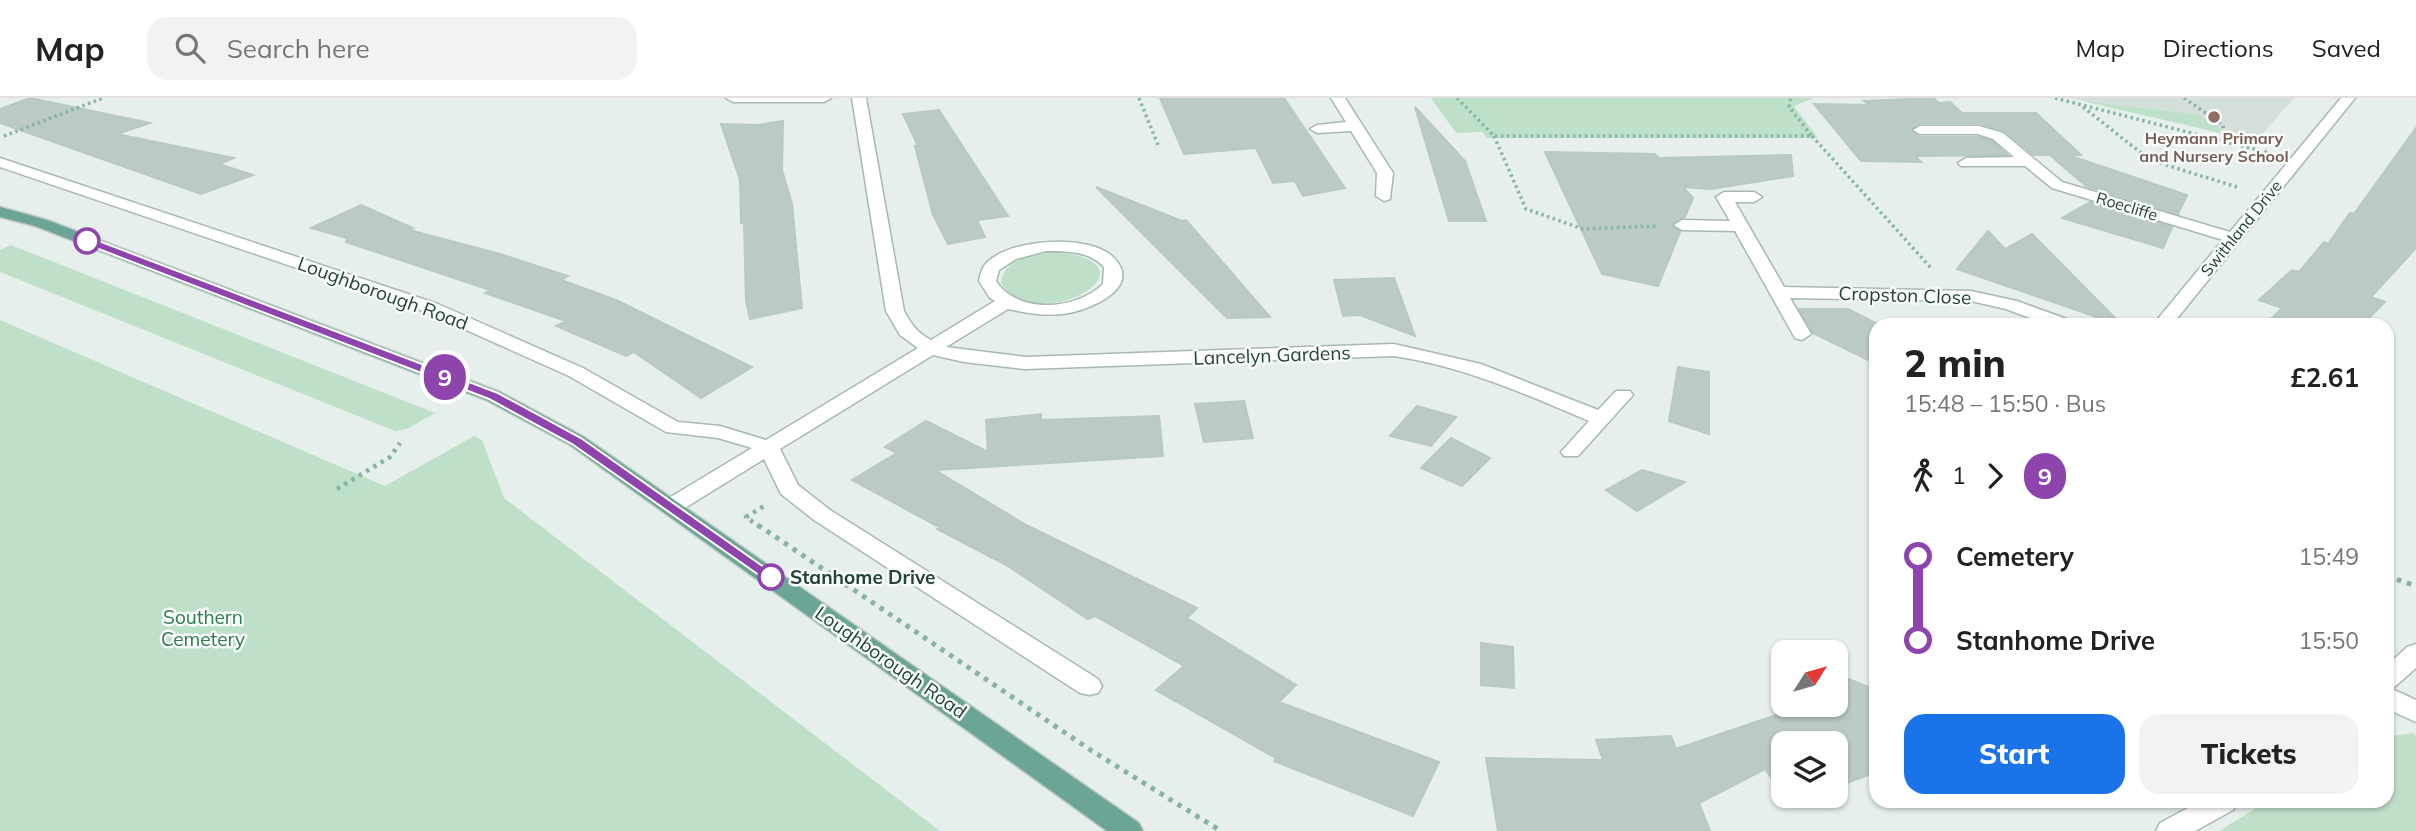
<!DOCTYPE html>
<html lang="en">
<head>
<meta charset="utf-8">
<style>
	body { margin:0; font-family:Mulish,sans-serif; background:#f2f2f2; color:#222; height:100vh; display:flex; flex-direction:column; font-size:26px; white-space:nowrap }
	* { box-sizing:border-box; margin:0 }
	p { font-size:23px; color:#767676 }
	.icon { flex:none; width:38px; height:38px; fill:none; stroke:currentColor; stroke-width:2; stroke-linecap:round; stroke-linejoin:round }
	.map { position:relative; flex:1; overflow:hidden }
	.sheet { position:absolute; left:1869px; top:220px; width:525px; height:490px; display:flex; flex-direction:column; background:#fff; border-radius:21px; box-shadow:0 2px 5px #0004 }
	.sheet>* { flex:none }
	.badge { padding:0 14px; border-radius:23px; font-size:24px; line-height:46px }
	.needle { width:46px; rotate:53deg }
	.tools { position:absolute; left:1771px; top:542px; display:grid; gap:14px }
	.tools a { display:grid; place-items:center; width:77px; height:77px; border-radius:14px; background:#fff; box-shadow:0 2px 5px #0004; font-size:35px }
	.map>.badge { position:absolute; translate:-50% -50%; box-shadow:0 0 0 4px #fff }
	.legs { display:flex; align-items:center; gap:10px; height:77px; padding:0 35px; font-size:23px }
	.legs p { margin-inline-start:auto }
	.overview { display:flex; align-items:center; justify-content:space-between; height:119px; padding:0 35px }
	h1 { font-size:38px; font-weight:800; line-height:52px }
	.cta { display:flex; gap:14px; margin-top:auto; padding:14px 35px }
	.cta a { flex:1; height:80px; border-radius:21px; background:#1a73e8; color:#fff; font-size:28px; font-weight:800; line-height:80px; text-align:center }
	.cta a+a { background:#f2f2f2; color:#222 }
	ul { padding:0 35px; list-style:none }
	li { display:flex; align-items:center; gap:24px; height:84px; font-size:26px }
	li i { display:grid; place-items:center; width:10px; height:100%; margin:0 9px; background:currentColor }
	li i::after { content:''; width:18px; height:18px; margin:-9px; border:5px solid; border-radius:50%; background:#fff }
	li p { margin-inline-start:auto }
	li:first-child i { background:linear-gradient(#0000 50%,currentColor 0) }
	li:last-child i { background:linear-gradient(currentColor 50%,#0000 0) }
	header { display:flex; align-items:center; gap:42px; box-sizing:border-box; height:98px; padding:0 35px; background:#fff; border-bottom:2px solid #e0e0e0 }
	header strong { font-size:33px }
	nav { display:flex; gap:38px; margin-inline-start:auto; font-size:24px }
	.search { width:490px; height:63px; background:#f2f2f2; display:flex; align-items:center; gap:18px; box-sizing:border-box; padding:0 24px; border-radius:21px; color:#767676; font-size:26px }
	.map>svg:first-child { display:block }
	.built { fill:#d4dfda }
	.green { fill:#bfe0c8 }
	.building { fill:#bbcac4; stroke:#b8c9c2; stroke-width:2 }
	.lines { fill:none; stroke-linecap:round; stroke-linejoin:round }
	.minor-casing { stroke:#a8b8b2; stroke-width:3 }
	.major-casing { stroke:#c2cac8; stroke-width:3 }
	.path-far2 { stroke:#86b3a5; stroke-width:3.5; stroke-dasharray:2.5 3.5; stroke-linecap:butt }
	.path-far1 { stroke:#86b3a5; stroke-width:4.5; stroke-dasharray:3.5 5; stroke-linecap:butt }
	.path { stroke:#86b3a5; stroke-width:5; stroke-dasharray:4.5 6; stroke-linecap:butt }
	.minor { fill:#fff; fill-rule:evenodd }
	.major { fill:#6aa596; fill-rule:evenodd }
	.line-1 { fill:#8e44ad; stroke:#fff; stroke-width:2 }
	.education-dot { fill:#8d6e63; stroke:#f7fbf9; stroke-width:2.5 }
	.stop-1-dot { fill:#fff; stroke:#8e44ad; stroke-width:3.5 }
	.labels { text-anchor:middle; stroke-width:5; stroke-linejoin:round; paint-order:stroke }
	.far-education-label { font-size:16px; font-weight:bold; fill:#785e54; stroke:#f7fbf9 }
	.far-street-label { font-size:16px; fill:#24423a; stroke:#f7fbf9 }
	.street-label { font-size:19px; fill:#24423a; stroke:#f7fbf9 }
	.stop-label { font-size:19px; font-weight:bold; fill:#24423a; stroke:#f7fbf9; text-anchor:start }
	.park-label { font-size:19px; fill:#2d7a4b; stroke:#f7fbf9 }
</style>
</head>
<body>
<header>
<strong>Map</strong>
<div class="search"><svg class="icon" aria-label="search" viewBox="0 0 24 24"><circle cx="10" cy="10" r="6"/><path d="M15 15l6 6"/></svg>Search here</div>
<nav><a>Map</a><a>Directions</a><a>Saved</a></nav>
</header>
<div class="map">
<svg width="2416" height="733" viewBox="0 0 2416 733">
	<rect width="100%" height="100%" fill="#e6efeb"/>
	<path class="built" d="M 2070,0 L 2294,0 L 2256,43 Z"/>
	<path class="green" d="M 1431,0 L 1814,0 L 1794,8 L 1818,40 L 1487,40 L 1482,34 L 1456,35 Z
		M 2083,3 L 2199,17 L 2219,29 L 2220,35 Z
		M 11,147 L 435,315 L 407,331 L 395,333 L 0,174 L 0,152 Z
		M 1058,154 C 1166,167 1036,241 1001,185 C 1003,159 1037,156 1058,154 Z
		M 0,222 L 385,388 L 474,338 L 482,342 L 504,400 L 940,733 L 0,733 Z
		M 2412,635 L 2416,637 L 2416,733 L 2219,733 L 2266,704 L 2387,704 L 2387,639 Z"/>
	<path class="building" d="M 30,0 L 150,25 L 117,36 L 234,60 L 219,66 L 253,77 L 201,96 L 0,25 L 0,11 Z
		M 1160,0 L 1284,0 L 1345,90 L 1303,98 L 1295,83 L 1273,85 L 1256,50 L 1184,56 Z
		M 1933,0 L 1939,5 L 1950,4 L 1962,15 L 2036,15 L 2081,57 L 2068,57 L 2187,97 L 2178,116 L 2086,88 L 2050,57 L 2034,57 L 2005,33 L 1979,25 L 1920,25 L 1911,33 L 1920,39 L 1978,39 L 1992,43 L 2007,57 L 1915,58 L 1921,64 L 1861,63 L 1814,6 L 1869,7 L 1864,3 Z
		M 1415,9 L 1465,63 L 1486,123 L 1449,123 Z
		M 939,12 L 1008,118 L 977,122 L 985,139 L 948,146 L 933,117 L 915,48 L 918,48 L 903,16 Z
		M 783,23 L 782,72 L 792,106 L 802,210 L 750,221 L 746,203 L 744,125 L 741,125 L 740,82 L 721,26 L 758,27 Z
		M 2416,30 L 2416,150 L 2371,199 L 2385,204 L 2361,228 L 2264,228 L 2282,210 L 2259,202 L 2292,172 L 2299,174 L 2324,144 L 2328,146 L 2350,115 L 2354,116 Z
		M 1545,54 L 1655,56 L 1659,60 L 1791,57 L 1793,78 L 1711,91 L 1683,89 L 1693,100 L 1685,119 L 1672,126 L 1680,134 L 1658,188 L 1602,176 Z
		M 1096,89 L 1182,123 L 1186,122 L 1270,219 L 1227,220 Z
		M 2090,104 L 2172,129 L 2163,150 L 2062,120 Z
		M 361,107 L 413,130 L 409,132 L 500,156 L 568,178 L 561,182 L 616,202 L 752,269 L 701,300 L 634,254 L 626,258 L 556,228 L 566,223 L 485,195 L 490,192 L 346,144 L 347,140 L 311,130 Z
		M 1988,133 L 2005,151 L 2032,136 L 2123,228 L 1957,171 Z
		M 1394,180 L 1415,238 L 1360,217 L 1343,218 L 1334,182 Z
		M 1799,211 L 1848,211 L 1876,225 L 1876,266 L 1813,235 Z
		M 1678,269 L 1709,274 L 1709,336 L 1669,323 Z
		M 1244,303 L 1253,340 L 1204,344 L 1195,306 Z
		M 1417,308 L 1456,319 L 1431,348 L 1390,338 Z
		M 1041,316 L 1041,322 L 1159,318 L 1163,358 L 935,372 L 1026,427 L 1197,510 L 1187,520 L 1296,587 L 1279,604 L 1439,664 L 1413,718 L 1274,663 L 1276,660 L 1156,592 L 1184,568 L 1095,518 L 1088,521 L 1008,468 L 937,431 L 939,429 L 852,382 L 897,355 L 885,349 L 926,323 L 988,354 L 986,322 Z
		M 1451,340 L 1490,360 L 1462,388 L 1421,370 Z
		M 1642,372 L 1685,384 L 1637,413 L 1606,392 Z
		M 1481,545 L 1513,549 L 1514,590 L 1481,587 Z
		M 1836,576 L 1876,592 L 1876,674 L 1836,689 L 1836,646 L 1783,646 L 1783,695 L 1765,671 L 1699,705 L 1710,733 L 1498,733 L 1486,660 L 1603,662 L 1596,642 L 1671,638 L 1676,651 L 1803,608 L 1800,607 L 1836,607 Z"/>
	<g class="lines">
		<defs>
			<path id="minor" d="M 726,0 L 831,0 L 824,4 L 733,4 Z
				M 852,0 L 866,0 L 904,213 C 911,226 917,235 931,242 L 995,203 L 990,200 L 979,183 C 980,179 981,172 984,168 C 1004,140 1091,135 1114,160 C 1144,191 1086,214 1062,216 C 1043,218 1027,215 1008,211 L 946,249 L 1025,259 L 1394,246 L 1481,266 L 1598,312 L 1616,293 L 1630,293 L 1633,297 L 1578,358 L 1564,358 L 1561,354 L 1589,323 C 1525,296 1463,268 1394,258 L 1025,271 L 964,264 L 933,257 L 780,351 L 798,387 L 830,412 L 1098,581 L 1102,588 L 1098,595 L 1089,597 L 1080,595 L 814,422 L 781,396 L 764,361 L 680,413 L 664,413 L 661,408 L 664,403 L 752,350 L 718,340 L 666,334 L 569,278 L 426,214 L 0,69 L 0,60 L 438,206 L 583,270 L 678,324 L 720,328 L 766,342 L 918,250 L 900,237 L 886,213 ZM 1046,153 C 1066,153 1090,153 1104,169 L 1103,186 C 1077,212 1018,217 996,183 L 999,172 L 1016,161 Z
				M 1331,0 L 1345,0 L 1393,75 L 1390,101 L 1384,103 L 1376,98 L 1377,75 L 1351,33 L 1317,35 L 1310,31 L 1317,27 L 1346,24 Z
				M 2341,0 L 2355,0 L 2171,228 L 2152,228 L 2223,142 L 2052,90 L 2025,68 L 1961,68 L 1958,65 L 1966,60 L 2014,59 L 1993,41 L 1978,36 L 1920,36 L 1913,32 L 1920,28 L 1979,28 L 2003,35 L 2062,84 L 2230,134 Z
				M 1724,94 L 1754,94 L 1762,99 L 1754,104 L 1735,104 L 1784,189 L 1971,193 L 2017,203 L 2075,224 L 2078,228 L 2051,228 L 2006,211 L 1971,203 L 1790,200 L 1811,236 L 1802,242 L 1795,240 L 1735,133 L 1682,132 L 1674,127 L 1682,122 L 1730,123 L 1716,99 Z
				M 2416,546 L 2416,570 L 2392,591 L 2416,602 L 2416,624 L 2387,611 L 2387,568 L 2407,549 Z
				M 2199,704 L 2237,704 L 2233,712 L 2195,733 L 2156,733 L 2160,725 Z"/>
			<path id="major" d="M 0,109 L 47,122 L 500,294 L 584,339 L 1139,725 L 1143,733 L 1107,733 L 570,347 L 486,302 L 35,128 L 0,119 Z"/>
		</defs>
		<use href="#minor" class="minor-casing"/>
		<use href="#major" class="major-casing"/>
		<path class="path-far2" d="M 1139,0 L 1158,47
			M 1457,0 L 1494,38 L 1812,38 L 1789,9 L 1791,0
			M 2055,0 L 2269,55
			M 2184,0 L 2223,27 L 2224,43
			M 2083,9 L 2150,62 L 2237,89
			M 4,38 L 103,0
			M 1494,38 L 1526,111 L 1583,131 L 1656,128
			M 1812,38 L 1931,170"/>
		<path class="path-far1" d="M 337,391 L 390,359 L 400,345
			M 760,429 L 746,419 L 764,408"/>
		<path class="path" d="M 758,427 L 1089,651 L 1221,733
			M 2387,478 L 2416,488"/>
		<use href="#minor" class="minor"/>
		<use href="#major" class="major"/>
	</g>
	<path class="line-1" d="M 83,140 L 91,140 L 498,295 L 581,340 L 778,479 L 771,484 L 766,482 L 572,346 L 489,301 L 83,145 Z"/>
	<circle class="education-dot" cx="2214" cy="19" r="7"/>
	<g class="stop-1-dot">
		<circle cx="87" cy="143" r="12"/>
		<circle cx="771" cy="479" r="12"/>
	</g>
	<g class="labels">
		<g class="far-education-label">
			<text x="2214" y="46">Heymann Primary<tspan x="2214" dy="18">and Nursery School</tspan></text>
		</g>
		<g class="far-street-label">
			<text transform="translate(2127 108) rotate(17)" y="6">Roecliffe</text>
			<text transform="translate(2241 130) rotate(-51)" y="6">Swithland Drive</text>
		</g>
		<g class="street-label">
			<text transform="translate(383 195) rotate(20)" y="7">Loughborough Road</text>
			<text transform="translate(1905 197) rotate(2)" y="7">Cropston Close</text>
			<text transform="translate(1272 257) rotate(-2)" y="7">Lancelyn Gardens</text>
			<text transform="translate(891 564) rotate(35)" y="7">Loughborough Road</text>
		</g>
		<g class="stop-label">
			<text x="790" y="486">Stanhome Drive</text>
		</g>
		<g class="park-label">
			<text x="203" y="526">Southern<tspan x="203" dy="22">Cemetery</tspan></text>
		</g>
	</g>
</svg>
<div class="tools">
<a><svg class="needle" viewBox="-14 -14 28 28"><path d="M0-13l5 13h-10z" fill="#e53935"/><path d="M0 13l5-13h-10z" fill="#767676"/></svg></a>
<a><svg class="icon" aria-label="layers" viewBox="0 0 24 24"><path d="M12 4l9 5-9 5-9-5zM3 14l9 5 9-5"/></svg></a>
</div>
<b class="badge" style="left:445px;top:279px;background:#8e44ad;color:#fff">9</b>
<section class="sheet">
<div class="overview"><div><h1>2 min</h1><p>15:48 – 15:50 · Bus</p></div><b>£2.61</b></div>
<div class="legs"><svg class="icon" aria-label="walk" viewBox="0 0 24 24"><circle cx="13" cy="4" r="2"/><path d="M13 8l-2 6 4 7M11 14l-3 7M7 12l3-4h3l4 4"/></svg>1<svg class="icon" aria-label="forward" viewBox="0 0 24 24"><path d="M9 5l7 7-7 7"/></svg><b class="badge" style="background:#8e44ad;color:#fff">9</b></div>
<ul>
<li><i style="color:#8e44ad"></i><b>Cemetery</b><p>15:49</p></li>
<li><i style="color:#8e44ad"></i><b>Stanhome Drive</b><p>15:50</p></li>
</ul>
<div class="cta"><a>Start</a><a>Tickets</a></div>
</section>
</div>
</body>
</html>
